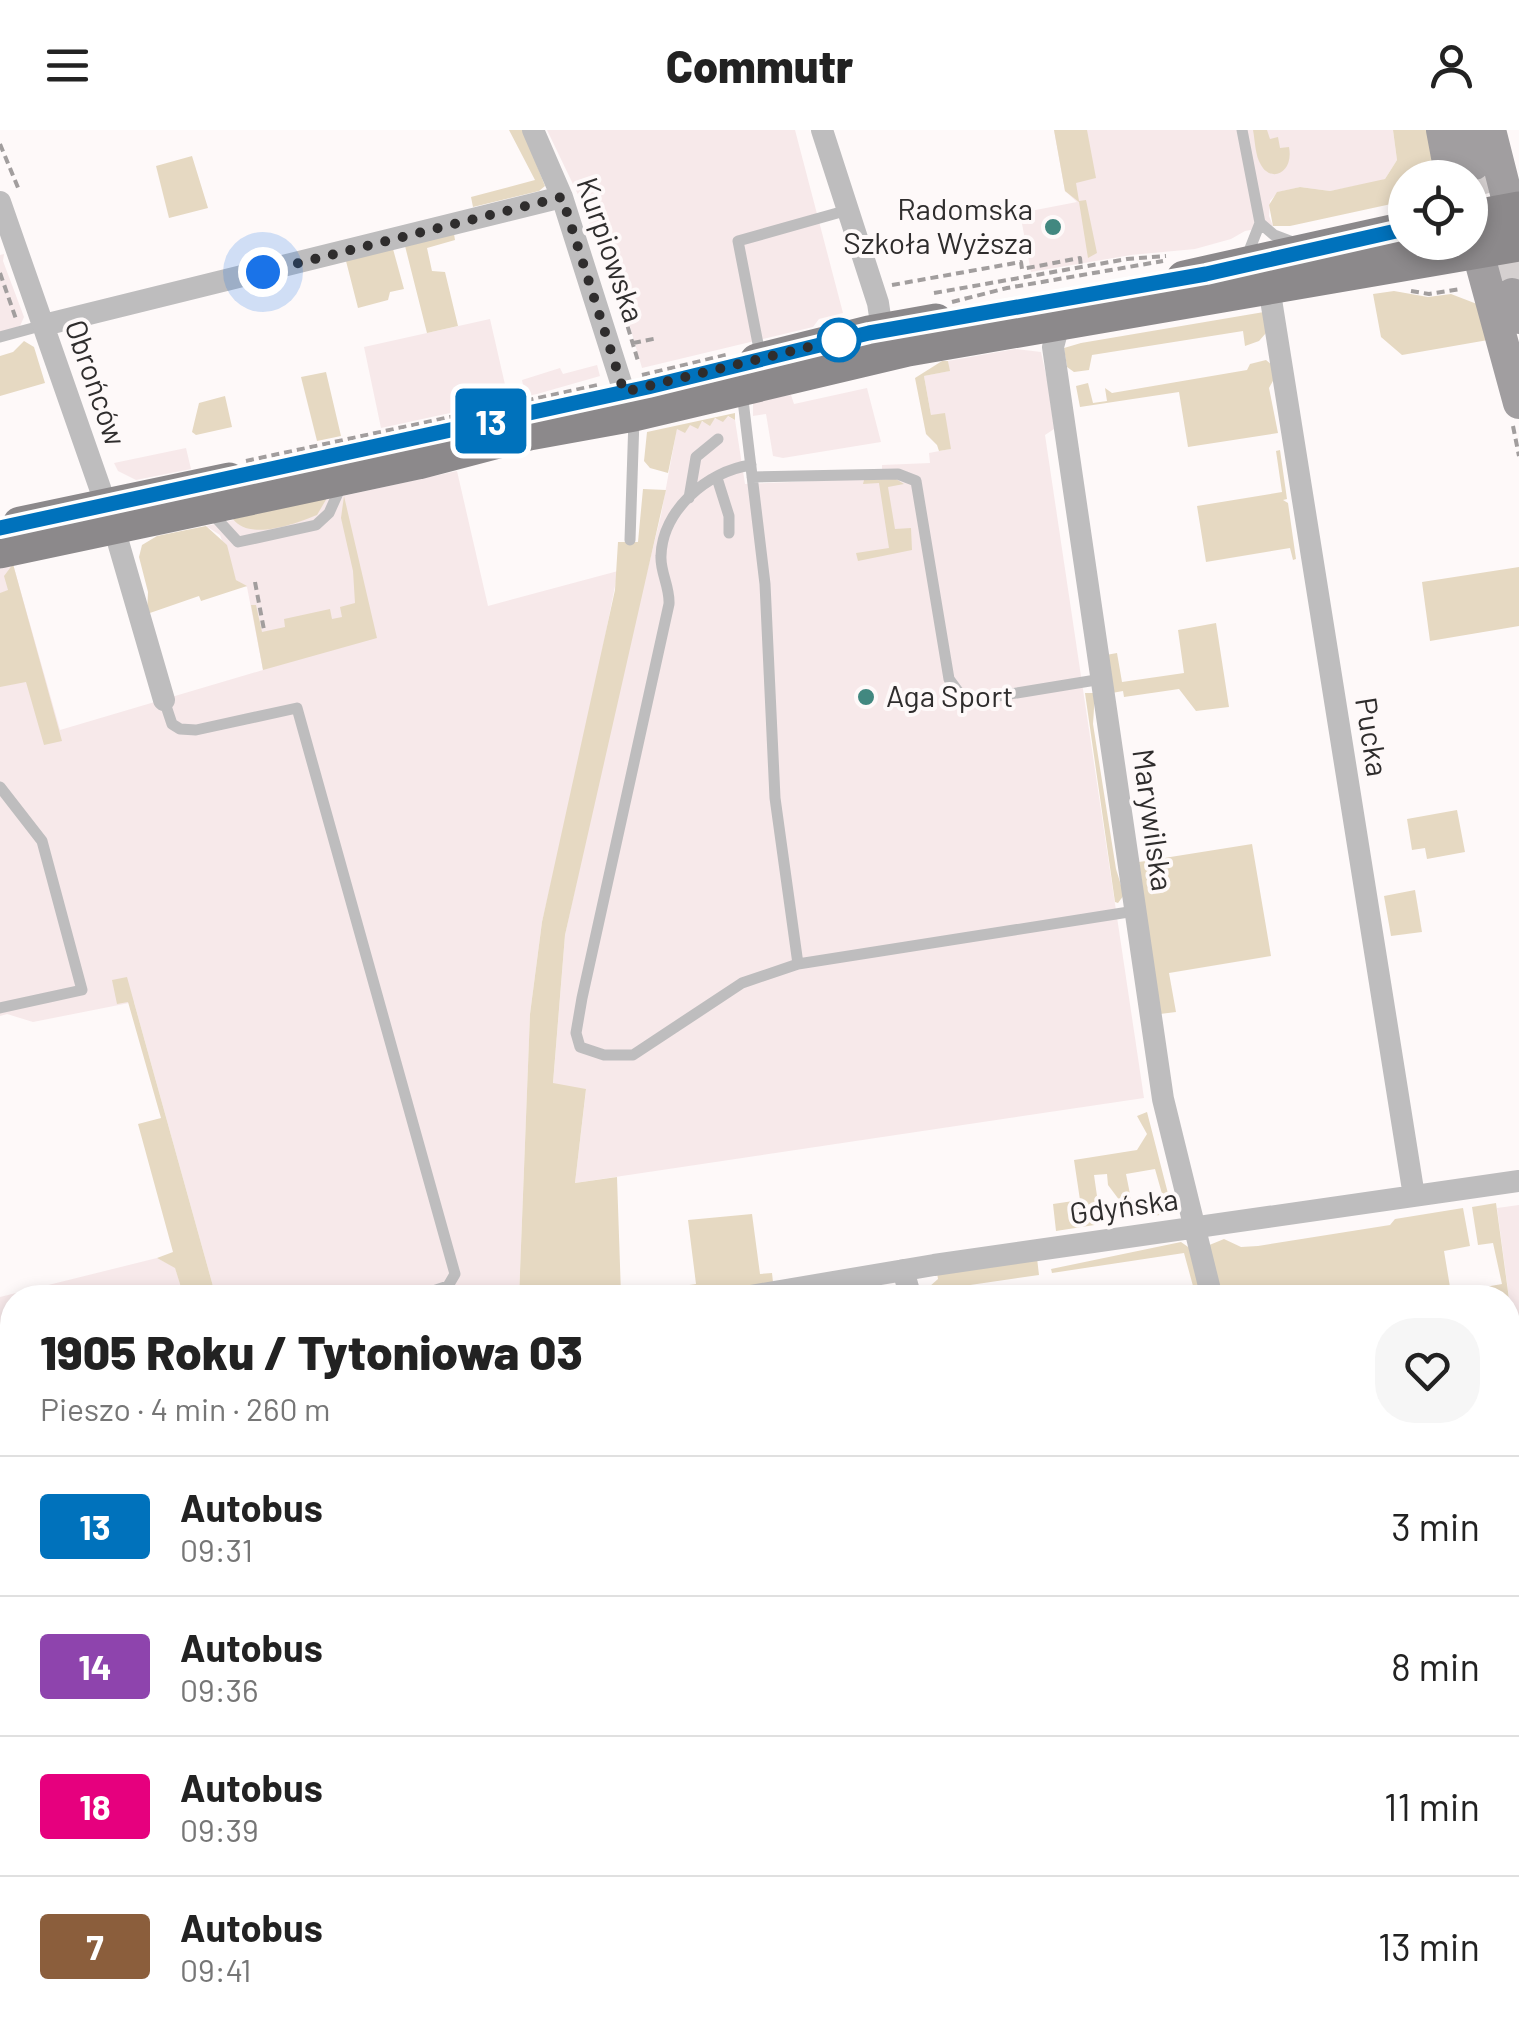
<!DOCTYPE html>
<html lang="pl">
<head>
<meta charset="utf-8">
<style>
	body { margin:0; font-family:Barlow,sans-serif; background:#f6f6f6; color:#222; height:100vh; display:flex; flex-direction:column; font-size:38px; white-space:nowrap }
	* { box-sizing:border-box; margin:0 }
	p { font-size:32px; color:#767676 }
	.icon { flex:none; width:55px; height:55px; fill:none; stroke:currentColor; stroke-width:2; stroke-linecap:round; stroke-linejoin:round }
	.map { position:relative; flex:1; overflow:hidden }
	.details { position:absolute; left:0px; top:1155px; width:1520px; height:752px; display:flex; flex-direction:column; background:#fff; border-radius:40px 40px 0 0; box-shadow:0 5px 15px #0003 }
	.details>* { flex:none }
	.badge { padding:0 20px; border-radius:8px; font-size:35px; line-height:65px }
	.controls { position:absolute; left:1388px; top:30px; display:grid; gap:20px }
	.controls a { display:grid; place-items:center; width:100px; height:100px; border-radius:50%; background:#fff; box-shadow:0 5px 15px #0003; font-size:50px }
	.you { position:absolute; width:50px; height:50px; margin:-25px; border:8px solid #fff; border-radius:50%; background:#1a73e8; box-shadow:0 0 0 15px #1a73e833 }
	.map>.badge { position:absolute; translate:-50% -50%; box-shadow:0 0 0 5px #fff }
	.round { display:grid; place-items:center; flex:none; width:105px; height:105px; border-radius:40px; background:#f6f6f6 }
	.overview { display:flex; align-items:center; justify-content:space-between; height:170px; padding:0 40px }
	h1 { font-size:48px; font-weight:800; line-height:75px }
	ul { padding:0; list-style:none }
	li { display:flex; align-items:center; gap:30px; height:140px; padding:0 40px; border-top:2px solid #e0e0e0 }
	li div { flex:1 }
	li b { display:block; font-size:38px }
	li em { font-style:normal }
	li .badge { min-width:110px; font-weight:700; text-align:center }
	header { display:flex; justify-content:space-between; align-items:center; height:130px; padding:0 40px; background:#fff; font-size:45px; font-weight:800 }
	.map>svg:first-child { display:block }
	.built { fill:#f7e9ea }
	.green { fill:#e6d9c2 }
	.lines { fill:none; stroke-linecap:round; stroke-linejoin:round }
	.secondary-tunnel { stroke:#d5d0d0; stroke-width:32; stroke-dasharray:32 16; stroke-linecap:butt }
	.path { stroke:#a29e9e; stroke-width:4; stroke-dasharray:8 5; stroke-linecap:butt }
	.lane { stroke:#bebdbe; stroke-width:11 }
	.street { stroke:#bebdbe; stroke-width:22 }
	.secondary { stroke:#a19ea0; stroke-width:32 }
	.primary { stroke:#8c898b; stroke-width:35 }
	.line-casing { stroke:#fff; stroke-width:22 }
	.line { stroke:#0072bc; stroke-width:15 }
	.walk { stroke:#2f2d2d; stroke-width:10; stroke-dasharray:0 18 }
	.poi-dot { fill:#428880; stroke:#fef9f9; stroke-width:4 }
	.stop-dot { fill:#fff; stroke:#0072bc; stroke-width:5 }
	.labels { text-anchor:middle; stroke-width:8; stroke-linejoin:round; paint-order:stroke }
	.poi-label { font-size:30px; fill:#2f2d2d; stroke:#fef9f9; text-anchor:end }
	.street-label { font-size:30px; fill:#2f2d2d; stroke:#fef9f9 }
</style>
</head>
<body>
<header><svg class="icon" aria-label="menu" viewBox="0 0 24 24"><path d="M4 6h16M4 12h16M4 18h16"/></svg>Commutr<svg class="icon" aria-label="person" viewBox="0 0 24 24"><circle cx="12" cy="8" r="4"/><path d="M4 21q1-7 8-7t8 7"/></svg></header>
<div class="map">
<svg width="1519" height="1907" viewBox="0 0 1519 1907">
	<rect width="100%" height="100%" fill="#fef9f9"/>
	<path class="built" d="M 547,0 L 795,0 L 843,183 L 819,189 L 813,197 L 642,238 L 610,128 L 602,130 L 583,75 Z
		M 1054,0 L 1393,0 L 1397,30 L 1385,49 L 1377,52 L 1330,61 L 1300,57 L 1278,62 L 1270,71 L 1269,86 L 1273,96 L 1245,101 L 1231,109 L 1195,119 L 1131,125 L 1031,142 L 1020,83 L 1077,72 L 1065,61 Z
		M 4,124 L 3,131 L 24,187 L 20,196 L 0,203 L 0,125 Z
		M 490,189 L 506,259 L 523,255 L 522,250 L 560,238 L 563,244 L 597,235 L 600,246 L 537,264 L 381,298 L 364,217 Z
		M 1015,219 L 1041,222 L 1048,254 L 1054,299 L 1045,305 L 1144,968 L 575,1053 L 586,960 L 553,954 L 565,805 L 623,539 L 661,385 L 677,298 L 727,286 L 735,290 L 745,354 L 882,348 L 882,335 L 930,333 L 929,323 L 950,319 L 931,285 L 924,246 L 949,241 L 948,231 Z
		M 867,258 L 881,312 L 783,328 L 773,326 L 766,284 L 753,286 L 753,271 L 791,265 L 794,274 Z
		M 186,318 L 191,339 L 136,350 L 118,341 L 114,333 Z
		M 457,341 L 488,476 L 618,441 L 585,608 L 542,792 L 530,884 L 519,1167 L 216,1167 L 134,872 L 33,892 L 7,884 L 0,886 L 0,439 L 13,434 L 60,600 L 263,540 L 247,457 L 236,450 L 220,405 L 206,396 Z
		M 1519,1075 L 1519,1907 L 1167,1907 L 1148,1895 L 1508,1895 L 1508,1192 L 1512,1190 L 1497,1078 Z
		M 157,1128 L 175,1137 L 184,1167 L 12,1168 L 12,1293 L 0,1297 L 0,1167 Z
		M 12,1350 L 12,1895 L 430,1895 L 434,1907 L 0,1907 L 0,1353 Z
		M 629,1895 L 1025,1895 L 1044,1907 L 593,1907 Z"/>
	<path class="green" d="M 509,0 L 523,0 L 545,56 L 539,61 L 473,77 L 471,67 L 535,50 Z
		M 1054,0 L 1087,0 L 1096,48 L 1076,53 L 1079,71 L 1086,70 L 1097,123 L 1088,128 L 1079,72 L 1065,61 Z
		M 1253,0 L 1267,0 L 1270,9 L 1278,7 L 1280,18 L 1289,17 C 1294,43 1271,53 1261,35 C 1255,26 1255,10 1253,0 Z
		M 1393,0 L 1430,0 L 1437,39 L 1432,47 L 1405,48 L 1405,71 L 1290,96 L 1273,96 L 1269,75 L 1277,62 L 1300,57 L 1330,61 L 1385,49 L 1397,30 Z
		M 192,26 L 208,78 L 169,88 L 156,36 Z
		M 454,104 L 455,110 L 427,118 L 432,141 L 445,142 L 458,196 L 427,203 L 405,116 Z
		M 393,119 L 404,159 L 390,162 L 388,170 L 358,178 L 346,131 Z
		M 1394,161 L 1428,167 L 1451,164 L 1477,174 L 1488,210 L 1402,225 L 1381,207 L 1373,164 Z
		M 1264,182 L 1266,203 L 1259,211 L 1245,216 L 1243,201 L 1092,225 L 1089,240 L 1074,242 L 1067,237 L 1064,218 L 1081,213 Z
		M 24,211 L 34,217 L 45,253 L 0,266 L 0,226 L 13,222 Z
		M 1266,230 L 1272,235 L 1274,249 L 1269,258 L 1278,303 L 1188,317 L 1179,262 L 1080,277 L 1076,256 L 1088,253 L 1093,273 L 1107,271 L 1105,258 L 1112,263 L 1247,240 L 1250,234 Z
		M 942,231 L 948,231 L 950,241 L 924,246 L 931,285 L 945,283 L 951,319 L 939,321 L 937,315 L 926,304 L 915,248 Z
		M 326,242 L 341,306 L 317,311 L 301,247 Z
		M 225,266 L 232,297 L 196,305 L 192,302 L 199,273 Z
		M 735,283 L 735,290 L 728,286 L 723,292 L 715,288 L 710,296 L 702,291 L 698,299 L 690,295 L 685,303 L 677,299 L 668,343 L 650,338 L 644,331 L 647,302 Z
		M 1280,320 L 1287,369 L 1283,370 L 1288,373 L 1296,429 L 1293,430 L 1290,418 L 1206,432 L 1197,376 L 1282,362 L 1276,321 Z
		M 896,349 L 904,354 L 888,357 L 895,399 L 911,398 L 912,420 L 858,431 L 856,423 L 889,418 L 879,353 L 863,354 L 864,350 Z
		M 643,359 L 666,360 L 565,805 L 553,953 L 586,959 L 575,1053 L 617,1047 L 621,1165 L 696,1154 L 688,1090 L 752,1084 L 760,1144 L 772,1143 L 773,1152 L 681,1167 L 519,1168 L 530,884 L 542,792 L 615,460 L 618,412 L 638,412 Z
		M 344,366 L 377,508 L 263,540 L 251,475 L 256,475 L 262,502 L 285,497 L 284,489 L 330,479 L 332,489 L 342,487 L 340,477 L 355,473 L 353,441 L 341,388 Z
		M 327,368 L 317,385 C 295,394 249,411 233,389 Z
		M 206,396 L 227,415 L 236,450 L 247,456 L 201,471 L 199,466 L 147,484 L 148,462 L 139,427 L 142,415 L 157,406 Z
		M 13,434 L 62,611 L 44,615 L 26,552 L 0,557 L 0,463 L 8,460 L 4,446 Z
		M 1519,437 L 1519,496 L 1430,511 L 1422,452 Z
		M 1216,493 L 1229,577 L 1196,581 L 1179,559 L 1124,567 L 1123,561 L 1112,563 L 1106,525 L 1117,523 L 1122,552 L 1184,543 L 1178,500 Z
		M 1085,563 L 1095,563 L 1093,594 L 1116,739 L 1124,765 L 1118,773 L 1115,772 Z
		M 1457,680 L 1465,722 L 1427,729 L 1425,718 L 1412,720 L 1407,689 Z
		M 1252,714 L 1271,826 L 1169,843 L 1176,882 L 1160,884 L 1139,732 Z
		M 1415,760 L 1422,802 L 1391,806 L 1384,766 Z
		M 127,847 L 216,1167 L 184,1167 L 175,1138 L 157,1128 L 173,1122 L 138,994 L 161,988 L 128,872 L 117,874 L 112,850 Z
		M 1147,982 L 1173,1083 L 1153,1086 L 1153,1081 L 1166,1078 L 1155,1039 L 1126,1044 L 1131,1069 L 1120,1071 L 1108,1055 L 1107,1044 L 1094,1045 L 1101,1094 L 1056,1101 L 1053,1074 L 1080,1070 L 1074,1030 L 1137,1020 L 1147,1004 L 1137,986 Z
		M 1496,1073 L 1512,1191 L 1508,1192 L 1508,1168 L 1220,1167 L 1207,1116 L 1224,1109 L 1241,1117 L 1258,1116 L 1390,1095 L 1395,1089 L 1463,1078 L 1470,1116 L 1444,1121 L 1451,1163 L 1502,1154 L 1493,1113 L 1478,1115 L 1472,1077 Z
		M 1181,1112 L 1191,1119 L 1204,1167 L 1196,1167 L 1184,1123 L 1052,1143 L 1051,1139 Z
		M 1037,1128 L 1039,1145 L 936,1160 L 927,1168 L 929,1157 L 938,1149 L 937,1143 Z
		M 12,1781 L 12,1887 L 0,1882 L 0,1790 Z
		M 430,1895 L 629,1895 L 593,1907 L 434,1907 Z"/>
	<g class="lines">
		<path class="secondary-tunnel" d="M 1474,34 L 1512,164"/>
		<path class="path" d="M 0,14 L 19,60
			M 607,136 L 610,138 L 638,231
			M 0,143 L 16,189
			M 892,155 L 1021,132 L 1022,139 L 1080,128 L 1081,137
			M 1411,161 L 1429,164 L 1460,159
			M 934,163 L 1127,129 L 1166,126
			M 952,172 L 1007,158 L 1163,131
			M 633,213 L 658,208
			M 642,245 L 730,224
			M 1513,296 L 1519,326
			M 246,331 L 598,255
			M 255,452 L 264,500
			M 1190,1907 L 1191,1895"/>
		<path class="lane" d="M 1242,0 L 1260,93 L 1247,126
			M 1260,93 L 1274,105 L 1295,113
			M 0,207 L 44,195
			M 760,224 L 738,111 L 848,80
			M 742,262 L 765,454 L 775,668 L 798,834
			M 751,335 C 707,341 662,381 661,426 C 660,442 670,457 669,474 L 582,868 L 576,903 L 580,917 L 604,925 L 633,925 L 742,853 L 798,834 L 1135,781
			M 752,347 L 898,344 L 916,351 L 949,549 L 960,564 L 980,569 L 1102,549
			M 717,348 L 729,386 L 729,403
			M 689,368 L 696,327 L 718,309
			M 208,384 L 217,389 L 238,412 L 316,395 L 329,383 L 342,354
			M 630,410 L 634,289
			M 164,570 L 172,594 L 180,599 L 196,600 L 297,578 L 455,1144 L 448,1156 L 412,1168
			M 0,657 L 42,711 L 82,860 L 0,878"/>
		<path class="street" d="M 533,0 L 562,67 L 624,262
			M 822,0 L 878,173 L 882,200 L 880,211
			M 0,72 L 114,398 L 164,570
			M 1269,157 L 1414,1066
			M 1067,191 L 1057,202 L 1053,217 L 1163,969 L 1212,1168
			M 44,195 L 562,67
			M 903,1140 L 911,1168
			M 739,1168 L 934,1135 L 1519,1051
			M 0,1325 L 12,1322
			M 1113,1895 L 1122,1907"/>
		<path class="secondary" d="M 1442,0 L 1451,48
			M 1466,0 L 1474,34
			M 1490,0 L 1517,107
			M 1471,97 L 1519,273
			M 1512,164 L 1519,188
			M 1508,1598 L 1519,1590
			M 1136,1907 L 1153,1895"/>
		<path class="primary" d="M 1470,88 L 1519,79
			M 1184,148 L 1405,99
			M 757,231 L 869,203 L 936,191
			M 20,394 L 229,350
			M 0,421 L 418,332 L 529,303 L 634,284 L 908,219 L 1519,114"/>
	</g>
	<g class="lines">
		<defs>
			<path id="line" d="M 0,398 L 648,257 L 869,203 L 1206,144 L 1405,99"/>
		</defs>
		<use href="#line" class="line-casing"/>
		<use href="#line" class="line"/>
		<path class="walk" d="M 263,142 L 562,67 L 624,262 L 846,208 L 839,210"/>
	</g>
	<g class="poi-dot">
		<circle cx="1053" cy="97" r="10"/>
		<circle cx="866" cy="567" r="10"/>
	</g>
	<circle class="stop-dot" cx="839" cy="210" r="20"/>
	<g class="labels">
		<g class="poi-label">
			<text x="1033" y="90">Radomska<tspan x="1033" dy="34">Szkoła Wyższa</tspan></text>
			<text x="886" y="577" text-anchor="start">Aga Sport</text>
		</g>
		<g class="street-label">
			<text transform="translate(610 120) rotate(71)" y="10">Kurpiowska</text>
			<text transform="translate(95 253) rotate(71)" y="10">Obrońców</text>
			<text transform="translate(1371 607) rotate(81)" y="10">Pucka</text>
			<text transform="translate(1152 690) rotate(82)" y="10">Marywilska</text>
			<text transform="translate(1124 1077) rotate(-8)" y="10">Gdyńska</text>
		</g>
	</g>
</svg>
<div class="controls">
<a><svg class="icon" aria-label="locate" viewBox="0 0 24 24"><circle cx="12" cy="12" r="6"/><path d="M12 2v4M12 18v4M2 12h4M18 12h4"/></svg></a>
</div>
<div class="you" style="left:263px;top:142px"></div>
<b class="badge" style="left:491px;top:291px;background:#0072bc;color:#fff">13</b>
<section class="details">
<div class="overview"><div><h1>1905 Roku / Tytoniowa 03</h1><p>Pieszo · 4 min · 260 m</p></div><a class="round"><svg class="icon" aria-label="heart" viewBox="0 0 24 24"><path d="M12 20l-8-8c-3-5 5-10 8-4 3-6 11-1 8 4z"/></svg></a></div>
<ul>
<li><span class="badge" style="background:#0072bc;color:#fff">13</span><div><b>Autobus</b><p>09:31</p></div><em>3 min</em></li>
<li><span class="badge" style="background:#8e44ad;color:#fff">14</span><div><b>Autobus</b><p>09:36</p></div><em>8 min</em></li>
<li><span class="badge" style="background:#e6007e;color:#fff">18</span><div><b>Autobus</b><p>09:39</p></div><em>11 min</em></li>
<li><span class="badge" style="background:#8b5e3c;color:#fff">7</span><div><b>Autobus</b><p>09:41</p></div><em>13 min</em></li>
</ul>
</section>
</div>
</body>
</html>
